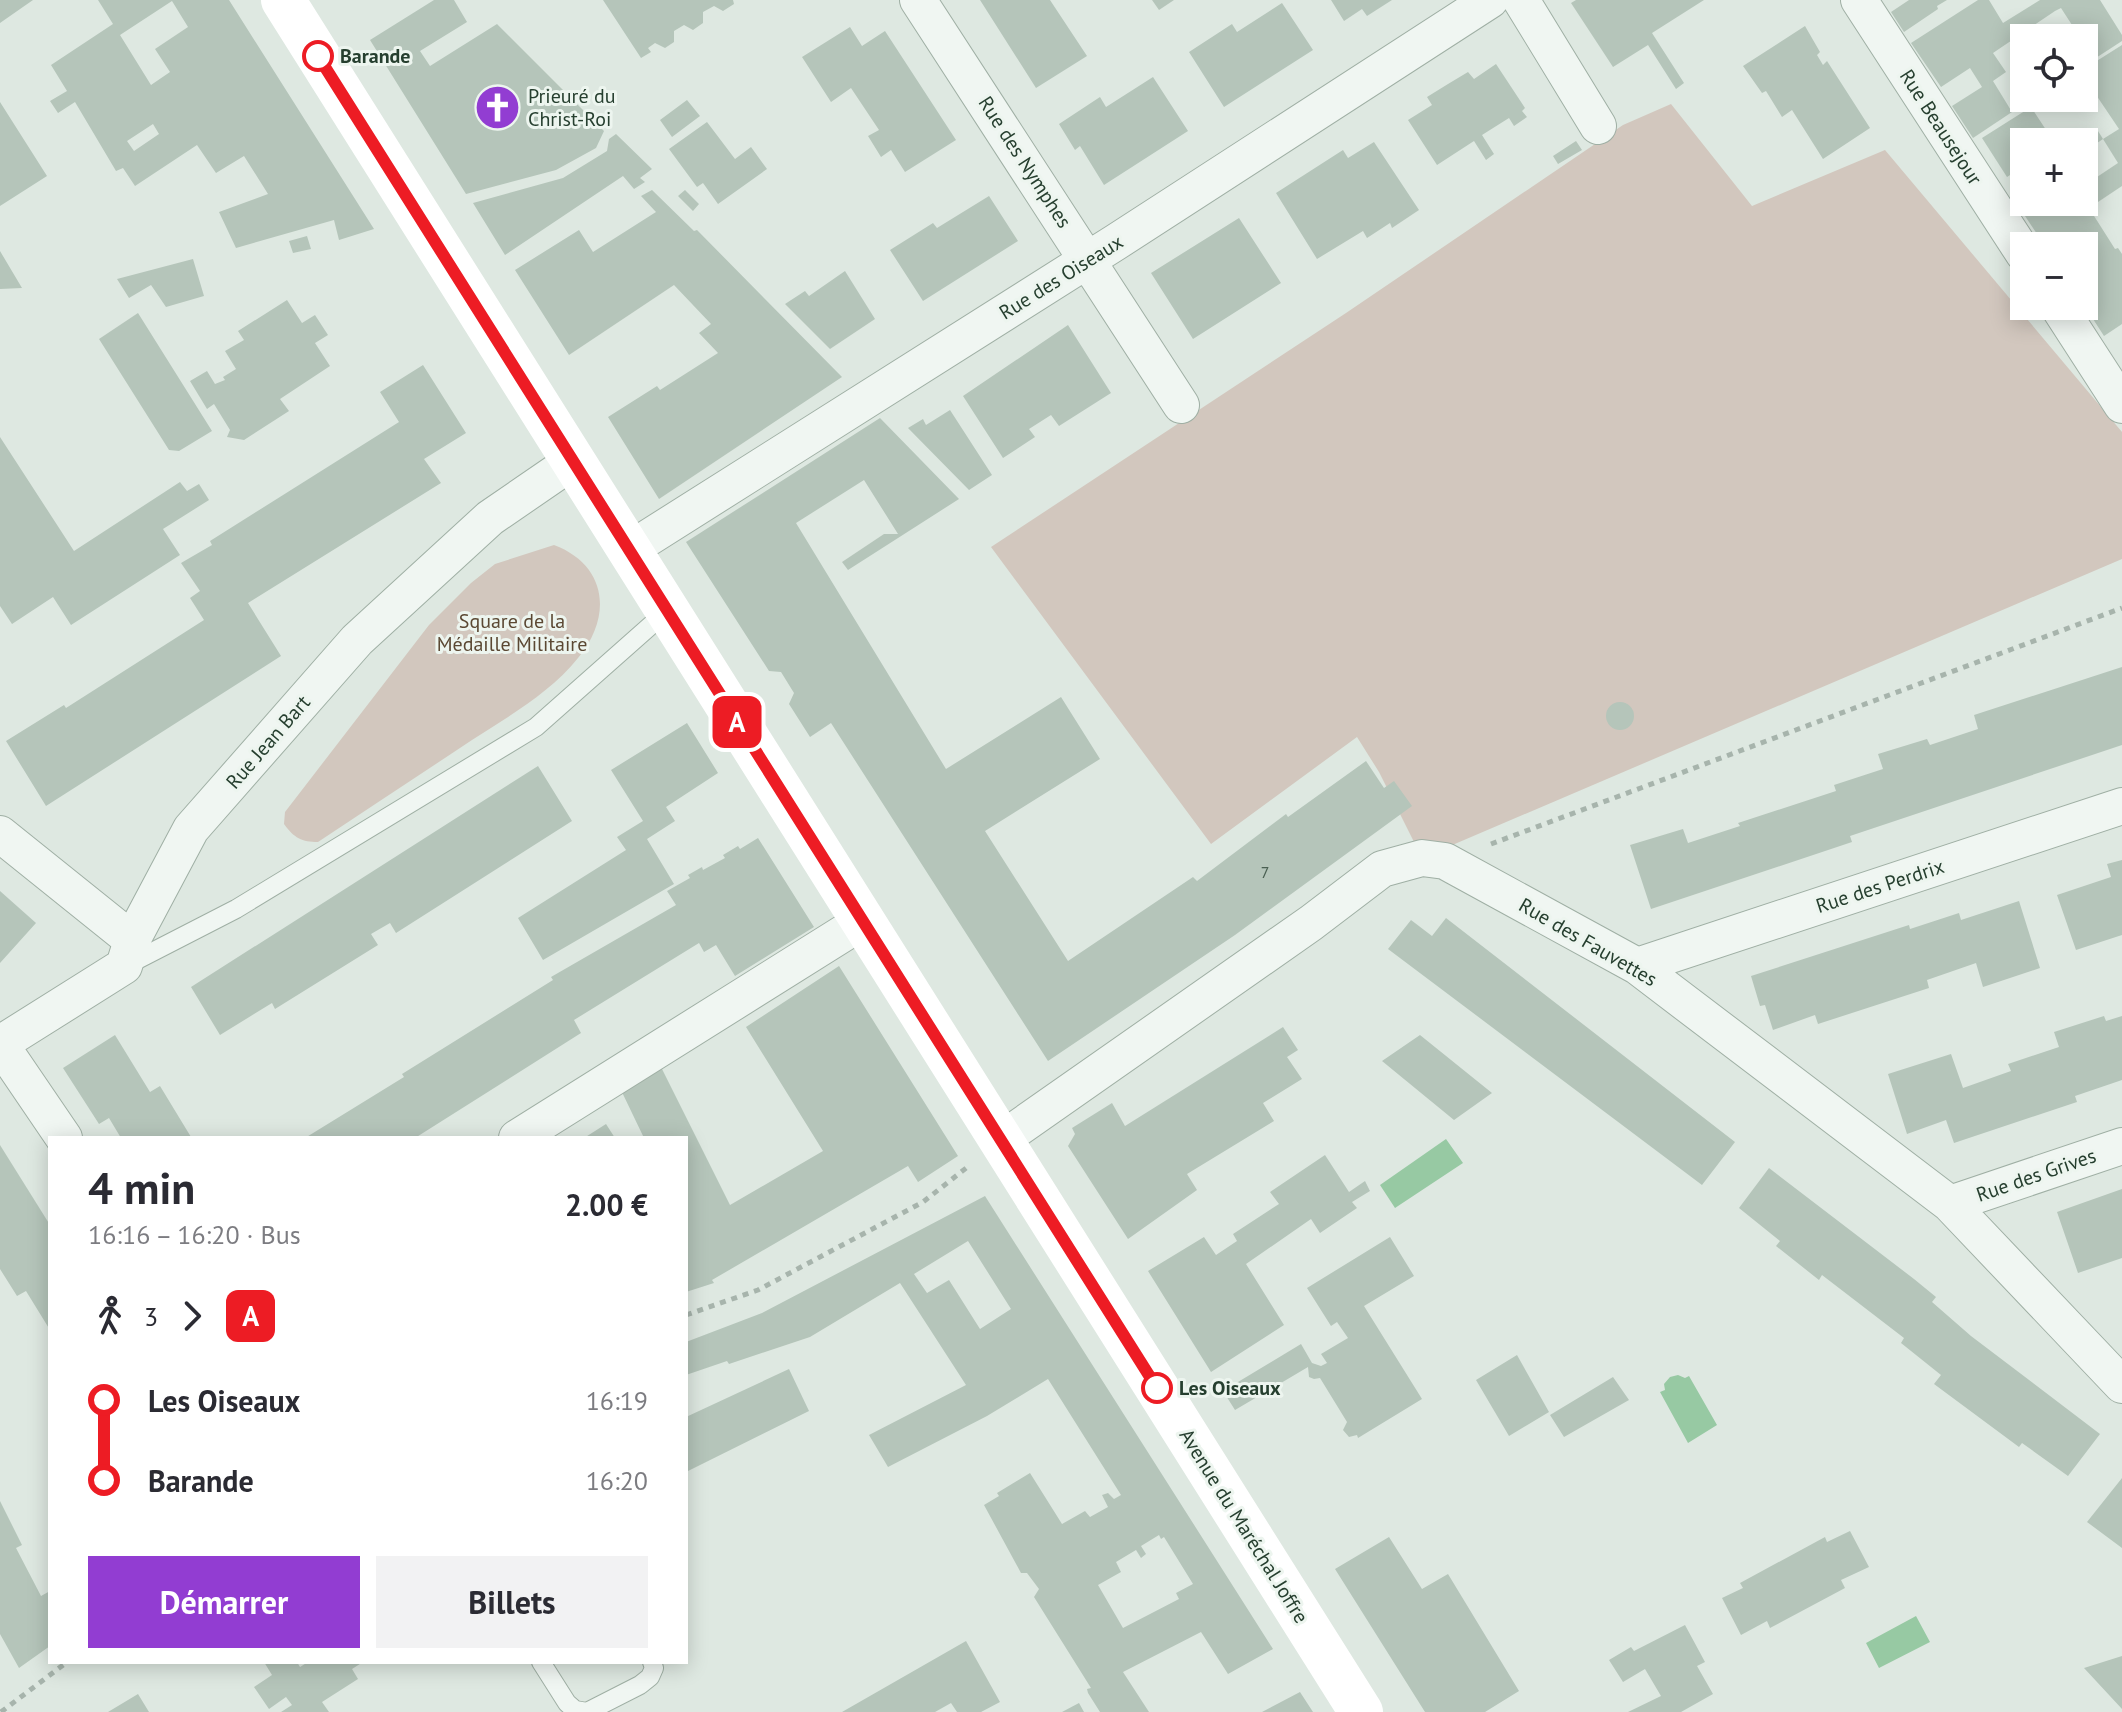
<!DOCTYPE html>
<html lang="fr">
<head>
<meta charset="utf-8">
<style>
	body { margin:0; font-family:"PT Sans",sans-serif; background:#f2f2f3; color:#2b2b33; height:100vh; display:flex; flex-direction:column; font-size:30px; white-space:nowrap }
	* { box-sizing:border-box; margin:0 }
	p { font-size:26px; color:#7c7c81 }
	.icon { flex:none; width:44px; height:44px; fill:none; stroke:currentColor; stroke-width:2; stroke-linecap:round; stroke-linejoin:round }
	.map { position:relative; flex:1; overflow:hidden }
	.panel { position:absolute; left:48px; top:1136px; width:640px; height:528px; display:flex; flex-direction:column; background:#fff; border-radius:0px; box-shadow:0 4px 20px #0003 }
	.panel>* { flex:none }
	.badge { padding:0 16px; border-radius:12px; font-size:28px; line-height:52px }
	.controls { position:absolute; left:2010px; top:24px; display:grid; gap:16px }
	.controls a { display:grid; place-items:center; width:88px; height:88px; border-radius:0px; background:#fff; box-shadow:0 4px 20px #0003; font-size:40px }
	.map>.badge { position:absolute; translate:-50% -50%; box-shadow:0 0 0 4px #fff }
	.legs { display:flex; align-items:center; gap:12px; height:88px; padding:0 40px; font-size:26px }
	.legs p { margin-inline-start:auto }
	.overview { display:flex; align-items:center; justify-content:space-between; height:136px; padding:0 40px }
	h1 { font-size:44px; font-weight:600; line-height:60px }
	.button { display:flex; gap:16px; margin-top:auto; padding:16px 40px }
	.button a { flex:1; height:92px; border-radius:0px; background:#923dd2; color:#fff; font-size:32px; font-weight:600; line-height:92px; text-align:center }
	.button a+a { background:#f2f2f3; color:#2b2b33 }
	ul { padding:0 40px; list-style:none }
	li { display:flex; align-items:center; gap:28px; height:80px; font-size:30px }
	li i { display:grid; place-items:center; width:12px; height:100%; margin:0 10px; background:currentColor }
	li i::after { content:''; width:20px; height:20px; margin:-10px; border:6px solid; border-radius:50%; background:#fff }
	li p { margin-inline-start:auto }
	li:first-child i { background:linear-gradient(#0000 50%,currentColor 0) }
	li:last-child i { background:linear-gradient(currentColor 50%,#0000 0) }
	.map>svg:first-child { display:block }
	.green { fill:#d2c7be }
	.water { fill:#97c9a3 }
	.building { fill:#b5c5ba; fill-rule:evenodd }
	.lines { fill:none; stroke-linecap:round; stroke-linejoin:round }
	.service-casing { stroke:#9fafa4; stroke-width:20 }
	.minor-casing { stroke:#9fafa4; stroke-width:38 }
	.path { stroke:#a7b4ac; stroke-width:5; stroke-dasharray:6 6; stroke-linecap:butt }
	.service { stroke:#f0f6f2; stroke-width:18 }
	.minor { stroke:#f0f6f2; stroke-width:36 }
	.secondary { stroke:#fff; stroke-width:44 }
	.line-1-casing { stroke:#fff; stroke-width:18 }
	.line-1 { stroke:#ed1c24; stroke-width:12 }
	.stop-1-dot { fill:#fff; stroke:#ed1c24; stroke-width:4 }
	.labels { text-anchor:middle; stroke-width:6; stroke-linejoin:round; paint-order:stroke }
	.number-label { font-size:16px; fill:#4a6052 }
	.stop-label { font-size:20px; font-weight:bold; fill:#263f2f; stroke:#edf5ef; text-anchor:start }
	.poi-label { font-size:20px; fill:#263f2f; stroke:#edf5ef; text-anchor:start }
	.street-label { font-size:20px; fill:#263f2f; stroke:#edf5ef }
	.park-label { font-size:20px; fill:#5b4833; stroke:#edf5ef }
</style>
</head>
<body>
<div class="map">
<svg width="2122" height="1712" viewBox="0 0 2122 1712">
	<rect width="100%" height="100%" fill="#dee8e1"/>
	<path class="green" d="M 1671,104 L 1752,206 L 1885,150 L 2122,432 L 2122,559 L 1422,858 L 1379,772 L 1357,737 L 1211,844 L 991,547 L 1346,313 L 1623,125 Z
		M 554,545 C 607,565 613,616 578,658 C 550,693 509,716 472,740 C 421,774 369,808 318,842 C 302,842 294,838 284,824 L 285,812 L 429,625 L 471,583 L 495,564 Z"/>
	<path class="water" d="M 1446,1139 L 1463,1163 L 1395,1208 L 1380,1185 Z
		M 1678,1375 L 1685,1378 L 1689,1376 L 1717,1425 L 1688,1443 L 1660,1392 L 1665,1390 L 1664,1384 L 1670,1377 Z
		M 1916,1616 L 1930,1642 L 1879,1668 L 1866,1643 Z"/>
	<path class="building" d="M 0,0 L 33,0 L 0,23 Z
		M 98,0 L 229,0 L 374,229 L 339,240 L 334,220 L 236,248 L 219,212 L 268,194 L 244,156 L 216,173 L 197,145 L 135,186 L 123,168 L 116,171 L 75,102 L 58,113 L 50,101 L 67,91 L 51,65 L 113,24 ZM 172,1 L 188,27 L 155,49 L 170,72 L 151,85 L 120,35 ZM 153,124 L 159,134 L 134,151 L 127,141 Z
		M 434,0 L 454,0 L 467,22 L 420,51 L 430,66 L 497,24 L 604,131 L 596,148 L 556,170 L 466,194 L 370,40 Z
		M 603,0 L 733,0 L 734,4 L 723,11 L 714,6 L 703,12 L 703,23 L 693,30 L 684,25 L 674,31 L 674,42 L 665,48 L 655,43 L 648,48 L 651,52 L 641,58 Z
		M 980,0 L 1050,0 L 1087,56 L 1036,88 Z
		M 1152,0 L 1174,0 L 1159,10 Z
		M 1331,0 L 1392,0 L 1367,16 L 1362,9 L 1344,21 Z
		M 1576,0 L 1704,0 L 1652,33 L 1684,83 L 1676,89 L 1648,45 L 1613,67 L 1571,3 Z
		M 1909,0 L 1947,0 L 1937,6 L 1938,9 L 1904,32 L 1891,12 Z
		M 1978,0 L 1989,0 L 2003,23 L 2040,0 L 2100,0 L 2122,35 L 2122,41 L 2085,65 L 2084,38 L 2068,38 L 2063,31 L 2072,25 L 2061,8 L 2055,11 L 1993,53 L 2006,72 L 1993,81 L 2012,112 L 1973,138 L 1952,106 L 1982,87 L 1970,68 L 1941,87 L 1911,43 Z
		M 1282,3 L 1313,50 L 1224,107 L 1189,52 L 1232,24 L 1237,32 Z
		M 1805,26 L 1820,52 L 1817,55 L 1823,65 L 1827,61 L 1870,128 L 1823,159 L 1792,110 L 1782,117 L 1766,91 L 1762,93 L 1743,66 Z
		M 850,27 L 862,46 L 885,31 L 956,140 L 905,172 L 891,150 L 881,157 L 868,136 L 879,130 L 851,88 L 831,102 L 802,57 Z
		M 2122,45 L 2122,186 L 2089,208 L 2115,249 L 2118,248 L 2122,254 L 2122,324 L 2104,336 L 2084,305 L 2084,246 L 2045,246 L 2019,207 L 2027,202 L 2084,202 L 2084,164 L 2094,179 L 2118,163 L 2103,139 L 2087,150 L 2084,145 L 2084,140 L 2098,131 L 2103,139 L 2119,129 L 2084,77 L 2084,69 Z
		M 1496,64 L 1525,108 L 1522,111 L 1527,117 L 1514,126 L 1509,118 L 1482,135 L 1494,154 L 1486,160 L 1474,141 L 1437,165 L 1408,120 L 1432,105 L 1427,97 L 1448,84 L 1468,72 L 1474,79 Z
		M 1153,77 L 1188,131 L 1104,185 L 1080,146 L 1075,150 L 1059,124 L 1100,97 L 1106,107 Z
		M 2034,98 L 2063,98 L 2043,112 Z
		M 687,100 L 700,116 L 672,137 L 660,120 Z
		M 0,102 L 47,176 L 0,206 Z
		M 2031,107 L 2054,142 L 2024,142 L 2024,166 L 2007,177 L 1982,138 Z
		M 707,122 L 735,159 L 751,147 L 767,169 L 718,204 L 703,183 L 697,187 L 669,149 Z
		M 616,134 L 652,169 L 640,178 L 645,182 L 634,189 L 623,176 L 505,255 L 473,203 L 563,178 L 607,151 L 609,139 Z
		M 1576,141 L 1582,150 L 1558,164 L 1553,156 Z
		M 1374,142 L 1419,210 L 1392,228 L 1390,223 L 1367,238 L 1363,231 L 1317,259 L 1276,193 L 1343,150 L 1348,158 Z
		M 652,190 L 694,231 L 697,230 L 842,377 L 659,499 L 608,417 L 657,386 L 660,390 L 718,353 L 699,333 L 711,324 L 674,285 L 569,355 L 515,270 L 579,230 L 593,252 L 656,212 L 641,196 Z
		M 685,190 L 699,204 L 693,211 L 678,196 Z
		M 989,196 L 1018,241 L 923,301 L 890,250 L 933,223 L 937,228 Z
		M 1239,218 L 1281,283 L 1193,339 L 1151,273 Z
		M 307,236 L 311,249 L 293,253 L 289,241 Z
		M 0,251 L 22,288 L 0,289 Z
		M 193,259 L 204,296 L 166,307 L 151,285 L 129,298 L 117,279 Z
		M 845,271 L 875,319 L 830,349 L 785,304 L 805,291 L 809,296 Z
		M 287,300 L 302,323 L 315,315 L 328,335 L 315,343 L 330,366 L 280,399 L 289,411 L 244,440 L 227,437 L 230,430 L 214,404 L 207,409 L 190,381 L 207,371 L 215,384 L 225,380 L 223,377 L 236,369 L 225,351 L 244,340 L 238,331 Z
		M 138,313 L 212,431 L 179,451 L 169,450 L 99,339 Z
		M 1068,325 L 1111,393 L 1059,426 L 1051,415 L 1029,429 L 1035,437 L 1003,458 L 963,396 Z
		M 423,365 L 466,433 L 424,459 L 441,483 L 248,603 L 281,656 L 46,806 L 6,741 L 64,705 L 66,708 L 204,620 L 190,598 L 200,591 L 181,563 L 212,545 L 210,541 L 399,422 L 380,392 Z
		M 950,410 L 992,475 L 969,490 L 908,428 L 923,419 L 926,425 Z
		M 880,418 L 959,499 L 848,570 L 842,562 L 884,534 L 898,534 L 864,480 L 796,523 L 946,769 L 1061,697 L 1100,759 L 985,831 L 1068,961 L 1193,877 L 1197,881 L 1286,814 L 1288,817 L 1366,761 L 1384,788 L 1394,781 L 1412,806 L 1235,935 L 1048,1061 L 831,723 L 810,737 L 789,704 L 794,693 L 781,672 L 769,671 L 686,542 Z
		M 0,437 L 74,551 L 180,482 L 187,491 L 199,484 L 209,500 L 163,529 L 180,555 L 71,625 L 53,597 L 12,624 L 0,606 Z
		M 2122,667 L 2122,745 L 1850,836 L 1852,842 L 1651,909 L 1630,845 L 1683,829 L 1688,843 L 1740,826 L 1738,823 L 1836,791 L 1834,785 L 1883,769 L 1878,754 L 1927,739 L 1930,745 L 1978,729 L 1974,715 Z
		M1606 716a14 14 0 1 1 28 0a14 14 0 1 1-28 0Z
		M 687,723 L 718,773 L 666,807 L 675,821 L 647,839 L 674,884 L 543,960 L 518,918 L 626,850 L 617,837 L 643,821 L 611,770 Z
		M 538,766 L 572,821 L 396,933 L 390,923 L 371,934 L 378,945 L 275,1009 L 272,1003 L 220,1035 L 191,987 Z
		M 758,838 L 814,927 L 735,976 L 716,945 L 704,952 L 699,943 L 574,1020 L 581,1033 L 415,1138 L 305,1138 L 404,1077 L 402,1074 L 553,980 L 551,977 L 676,905 L 667,891 L 690,878 L 688,875 L 702,867 L 703,870 L 725,858 L 723,855 L 738,846 L 740,849 Z
		M 2122,860 L 2122,935 L 2076,950 L 2057,895 L 2111,877 L 2107,864 Z
		M 0,891 L 36,923 L 0,963 Z
		M 2019,901 L 2040,968 L 1983,987 L 1976,963 L 1927,980 L 1929,988 L 1818,1024 L 1815,1015 L 1773,1030 L 1765,1005 L 1760,1006 L 1751,976 L 1909,925 L 1910,929 L 1959,913 L 1961,920 Z
		M 1446,918 L 1735,1142 L 1702,1185 L 1388,949 L 1411,920 L 1432,936 Z
		M 839,966 L 958,1156 L 918,1182 L 908,1166 L 712,1280 L 714,1283 L 686,1292 L 686,1138 L 644,1138 L 620,1088 L 661,1067 L 730,1205 L 823,1151 L 746,1027 Z
		M 2104,1016 L 2106,1021 L 2122,1016 L 2122,1080 L 2075,1096 L 2077,1102 L 1954,1143 L 1946,1120 L 1907,1134 L 1888,1074 L 1951,1054 L 1963,1088 L 2011,1071 L 2008,1064 L 2059,1047 L 2054,1032 Z
		M 1283,1027 L 1298,1050 L 1287,1057 L 1302,1079 L 1263,1103 L 1274,1121 L 1187,1174 L 1197,1190 L 1128,1239 L 1068,1146 L 1075,1134 L 1072,1128 L 1112,1103 L 1125,1126 Z
		M 115,1035 L 150,1092 L 160,1086 L 191,1137 L 121,1138 L 109,1118 L 99,1124 L 63,1068 Z
		M 1420,1035 L 1492,1093 L 1454,1120 L 1382,1061 Z
		M 606,1124 L 615,1138 L 584,1138 Z
		M 0,1145 L 50,1225 L 50,1330 L 26,1291 L 17,1296 L 0,1269 Z
		M 1325,1155 L 1349,1192 L 1365,1181 L 1370,1191 L 1352,1202 L 1357,1208 L 1320,1233 L 1311,1219 L 1246,1264 L 1284,1325 L 1211,1372 L 1148,1271 L 1204,1237 L 1216,1255 L 1237,1241 L 1233,1234 L 1279,1204 L 1270,1192 Z
		M 1769,1168 L 1914,1279 L 1936,1297 L 1932,1302 L 1971,1336 L 2100,1434 L 2068,1476 L 2022,1443 L 2019,1447 L 1934,1384 L 1941,1375 L 1901,1343 L 1904,1338 L 1822,1275 L 1819,1280 L 1776,1246 L 1780,1241 L 1739,1208 Z
		M 2122,1189 L 2122,1258 L 2078,1273 L 2057,1212 Z
		M 985,1196 L 1273,1649 L 1228,1674 L 1201,1632 L 1123,1672 L 1149,1712 L 1100,1712 L 1088,1693 L 1087,1689 L 1091,1688 L 1034,1597 L 1039,1589 L 1027,1573 L 1021,1573 L 984,1505 L 999,1496 L 997,1493 L 1030,1473 L 1062,1524 L 1085,1511 L 1090,1517 L 1108,1507 L 1102,1495 L 1108,1493 L 1114,1499 L 1121,1495 L 1048,1379 L 987,1416 L 888,1467 L 869,1435 L 966,1385 L 900,1283 L 810,1337 L 729,1364 L 727,1361 L 686,1375 L 686,1342 L 762,1313 ZM 968,1241 L 1011,1309 L 980,1329 L 949,1280 L 927,1293 L 914,1274 ZM 1159,1535 L 1161,1539 L 1164,1537 L 1193,1584 L 1176,1593 L 1179,1599 L 1123,1628 L 1098,1585 L 1121,1572 L 1116,1562 L 1136,1550 L 1141,1558 L 1146,1554 L 1141,1546 Z
		M 1390,1237 L 1414,1276 L 1364,1306 L 1422,1399 L 1358,1438 L 1357,1435 L 1349,1437 L 1343,1430 L 1347,1422 L 1320,1378 L 1314,1379 L 1309,1377 L 1308,1367 L 1235,1410 L 1223,1391 L 1301,1344 L 1312,1363 L 1321,1366 L 1327,1363 L 1321,1354 L 1348,1338 L 1337,1322 L 1331,1326 L 1307,1288 Z
		M 1517,1355 L 1549,1412 L 1509,1436 L 1476,1380 Z
		M 789,1369 L 809,1411 L 686,1472 L 686,1417 Z
		M 1613,1377 L 1629,1400 L 1564,1437 L 1550,1415 Z
		M 2122,1478 L 2122,1548 L 2087,1522 Z
		M 0,1501 L 22,1545 L 16,1548 L 41,1596 L 50,1591 L 50,1646 L 19,1668 L 0,1634 Z
		M 1850,1531 L 1869,1567 L 1841,1580 L 1845,1588 L 1770,1628 L 1767,1621 L 1741,1635 L 1722,1598 L 1743,1588 L 1740,1583 L 1825,1537 L 1827,1542 Z
		M 1389,1537 L 1422,1589 L 1448,1574 L 1519,1691 L 1485,1712 L 1425,1712 L 1335,1569 Z
		M 1685,1625 L 1705,1662 L 1697,1666 L 1713,1694 L 1681,1712 L 1628,1712 L 1661,1696 L 1645,1669 L 1623,1682 L 1609,1660 L 1631,1647 L 1634,1651 Z
		M 966,1641 L 1000,1702 L 981,1712 L 957,1712 L 951,1703 L 935,1712 L 842,1712 Z
		M 2122,1656 L 2122,1709 L 2084,1668 Z
		M 264,1662 L 297,1662 L 300,1667 L 308,1662 L 363,1662 L 352,1669 L 358,1679 L 322,1702 L 329,1712 L 281,1712 L 292,1705 L 286,1697 L 269,1709 L 254,1687 L 272,1675 Z
		M 1300,1692 L 1313,1712 L 1262,1712 Z
		M 138,1694 L 149,1712 L 108,1712 Z
		M 1079,1703 L 1084,1712 L 1062,1712 Z"/>
	<g class="lines">
		<defs>
			<path id="service" d="M 127,965 L 236,909 L 536,727 L 667,611
				M 541,1662 L 567,1703 L 575,1710 L 587,1712 L 640,1685 L 650,1677 L 654,1668 L 652,1662"/>
			<path id="minor" d="M 918,0 L 1181,405
				M 1521,0 L 1598,126
				M 1859,0 L 2024,254
				M 2058,306 L 2122,405
				M 629,550 L 1116,242 L 1490,0
				M 0,834 L 132,940
				M 1637,966 L 2122,806
				M 0,1044 L 124,966 L 132,940 L 191,829 L 357,640 L 490,518 L 573,461
				M 0,1044 L 64,1138
				M 517,1138 L 863,921
				M 1001,1140 L 1311,923 L 1382,869 L 1422,858 L 1445,861 L 1637,966 L 1950,1204 L 2122,1385
				M 1950,1204 L 2122,1146"/>
		</defs>
		<use href="#service" class="service-casing"/>
		<use href="#minor" class="minor-casing"/>
		<path class="path" d="M 1491,844 L 2122,608
			M 686,1315 L 758,1290 L 923,1202 L 970,1165
			M 1,1712 L 67,1662"/>
		<use href="#service" class="service"/>
		<use href="#minor" class="minor"/>
		<path class="secondary" d="M 283,0 L 1361,1712"/>
	</g>
	<g class="lines">
		<defs>
			<path id="line-1" d="M 318,56 L 1157,1388"/>
		</defs>
		<use href="#line-1" class="line-1-casing"/>
		<use href="#line-1" class="line-1"/>
	</g>
	<defs>
		<symbol id="church-disc" viewBox="-11 -11 22 22"><circle r="9.5" fill="#923dd2" stroke="#edf5ef"/><path d="M-1.2-6h2.4v3.5h3.3v2.4h-3.3V6h-2.4V-.1h-3.3v-2.4h3.3Z" fill="#fff"/></symbol>
	</defs>
	<g fill-rule="evenodd">
		<use href="#church-disc" x="472" y="82" width="51" height="51"/>
	</g>
	<g class="stop-1-dot">
		<circle cx="318" cy="56" r="14"/>
		<circle cx="1157" cy="1388" r="14"/>
	</g>
	<g class="labels">
		<g class="number-label">
			<text x="1265" y="878">7</text>
		</g>
		<g class="stop-label">
			<text x="340" y="63">Barande</text>
			<text x="1179" y="1395">Les Oiseaux</text>
		</g>
		<g class="poi-label">
			<text x="528" y="103">Prieuré du<tspan x="528" dy="23">Christ-Roi</tspan></text>
		</g>
		<g class="street-label">
			<text transform="translate(1941 127) rotate(57)" y="7">Rue Beausejour</text>
			<text transform="translate(1025 162) rotate(57)" y="7">Rue des Nymphes</text>
			<text transform="translate(1061 277) rotate(-32)" y="7">Rue des Oiseaux</text>
			<text transform="translate(268 742) rotate(-49)" y="7">Rue Jean Bart</text>
			<text transform="translate(1880 886) rotate(-18)" y="7">Rue des Perdrix</text>
			<text transform="translate(1588 942) rotate(30)" y="7">Rue des Fauvettes</text>
			<text transform="translate(2036 1175) rotate(-19)" y="7">Rue des Grives</text>
			<text transform="translate(1244 1526) rotate(58)" y="7">Avenue du Maréchal Joffre</text>
		</g>
		<g class="park-label">
			<text x="512" y="628">Square de la<tspan x="512" dy="23">Médaille Militaire</tspan></text>
		</g>
	</g>
</svg>
<div class="controls">
<a><svg class="icon" aria-label="locate" viewBox="0 0 24 24"><circle cx="12" cy="12" r="6"/><path d="M12 2v4M12 18v4M2 12h4M18 12h4"/></svg></a>
<a>+</a>
<a>−</a>
</div>
<b class="badge" style="left:737px;top:722px;background:#ed1c24;color:#fff">A</b>
<section class="panel">
<div class="overview"><div><h1>4 min</h1><p>16:16 – 16:20 · Bus</p></div><b>2.00 €</b></div>
<div class="legs"><svg class="icon" aria-label="walk" viewBox="0 0 24 24"><circle cx="13" cy="4" r="2"/><path d="M13 8l-2 6 4 7M11 14l-3 7M7 12l3-4h3l4 4"/></svg>3<svg class="icon" aria-label="forward" viewBox="0 0 24 24"><path d="M9 5l7 7-7 7"/></svg><b class="badge" style="background:#ed1c24;color:#fff">A</b></div>
<ul>
<li><i style="color:#ed1c24"></i><b>Les Oiseaux</b><p>16:19</p></li>
<li><i style="color:#ed1c24"></i><b>Barande</b><p>16:20</p></li>
</ul>
<div class="button"><a>Démarrer</a><a>Billets</a></div>
</section>
</div>
</body>
</html>
